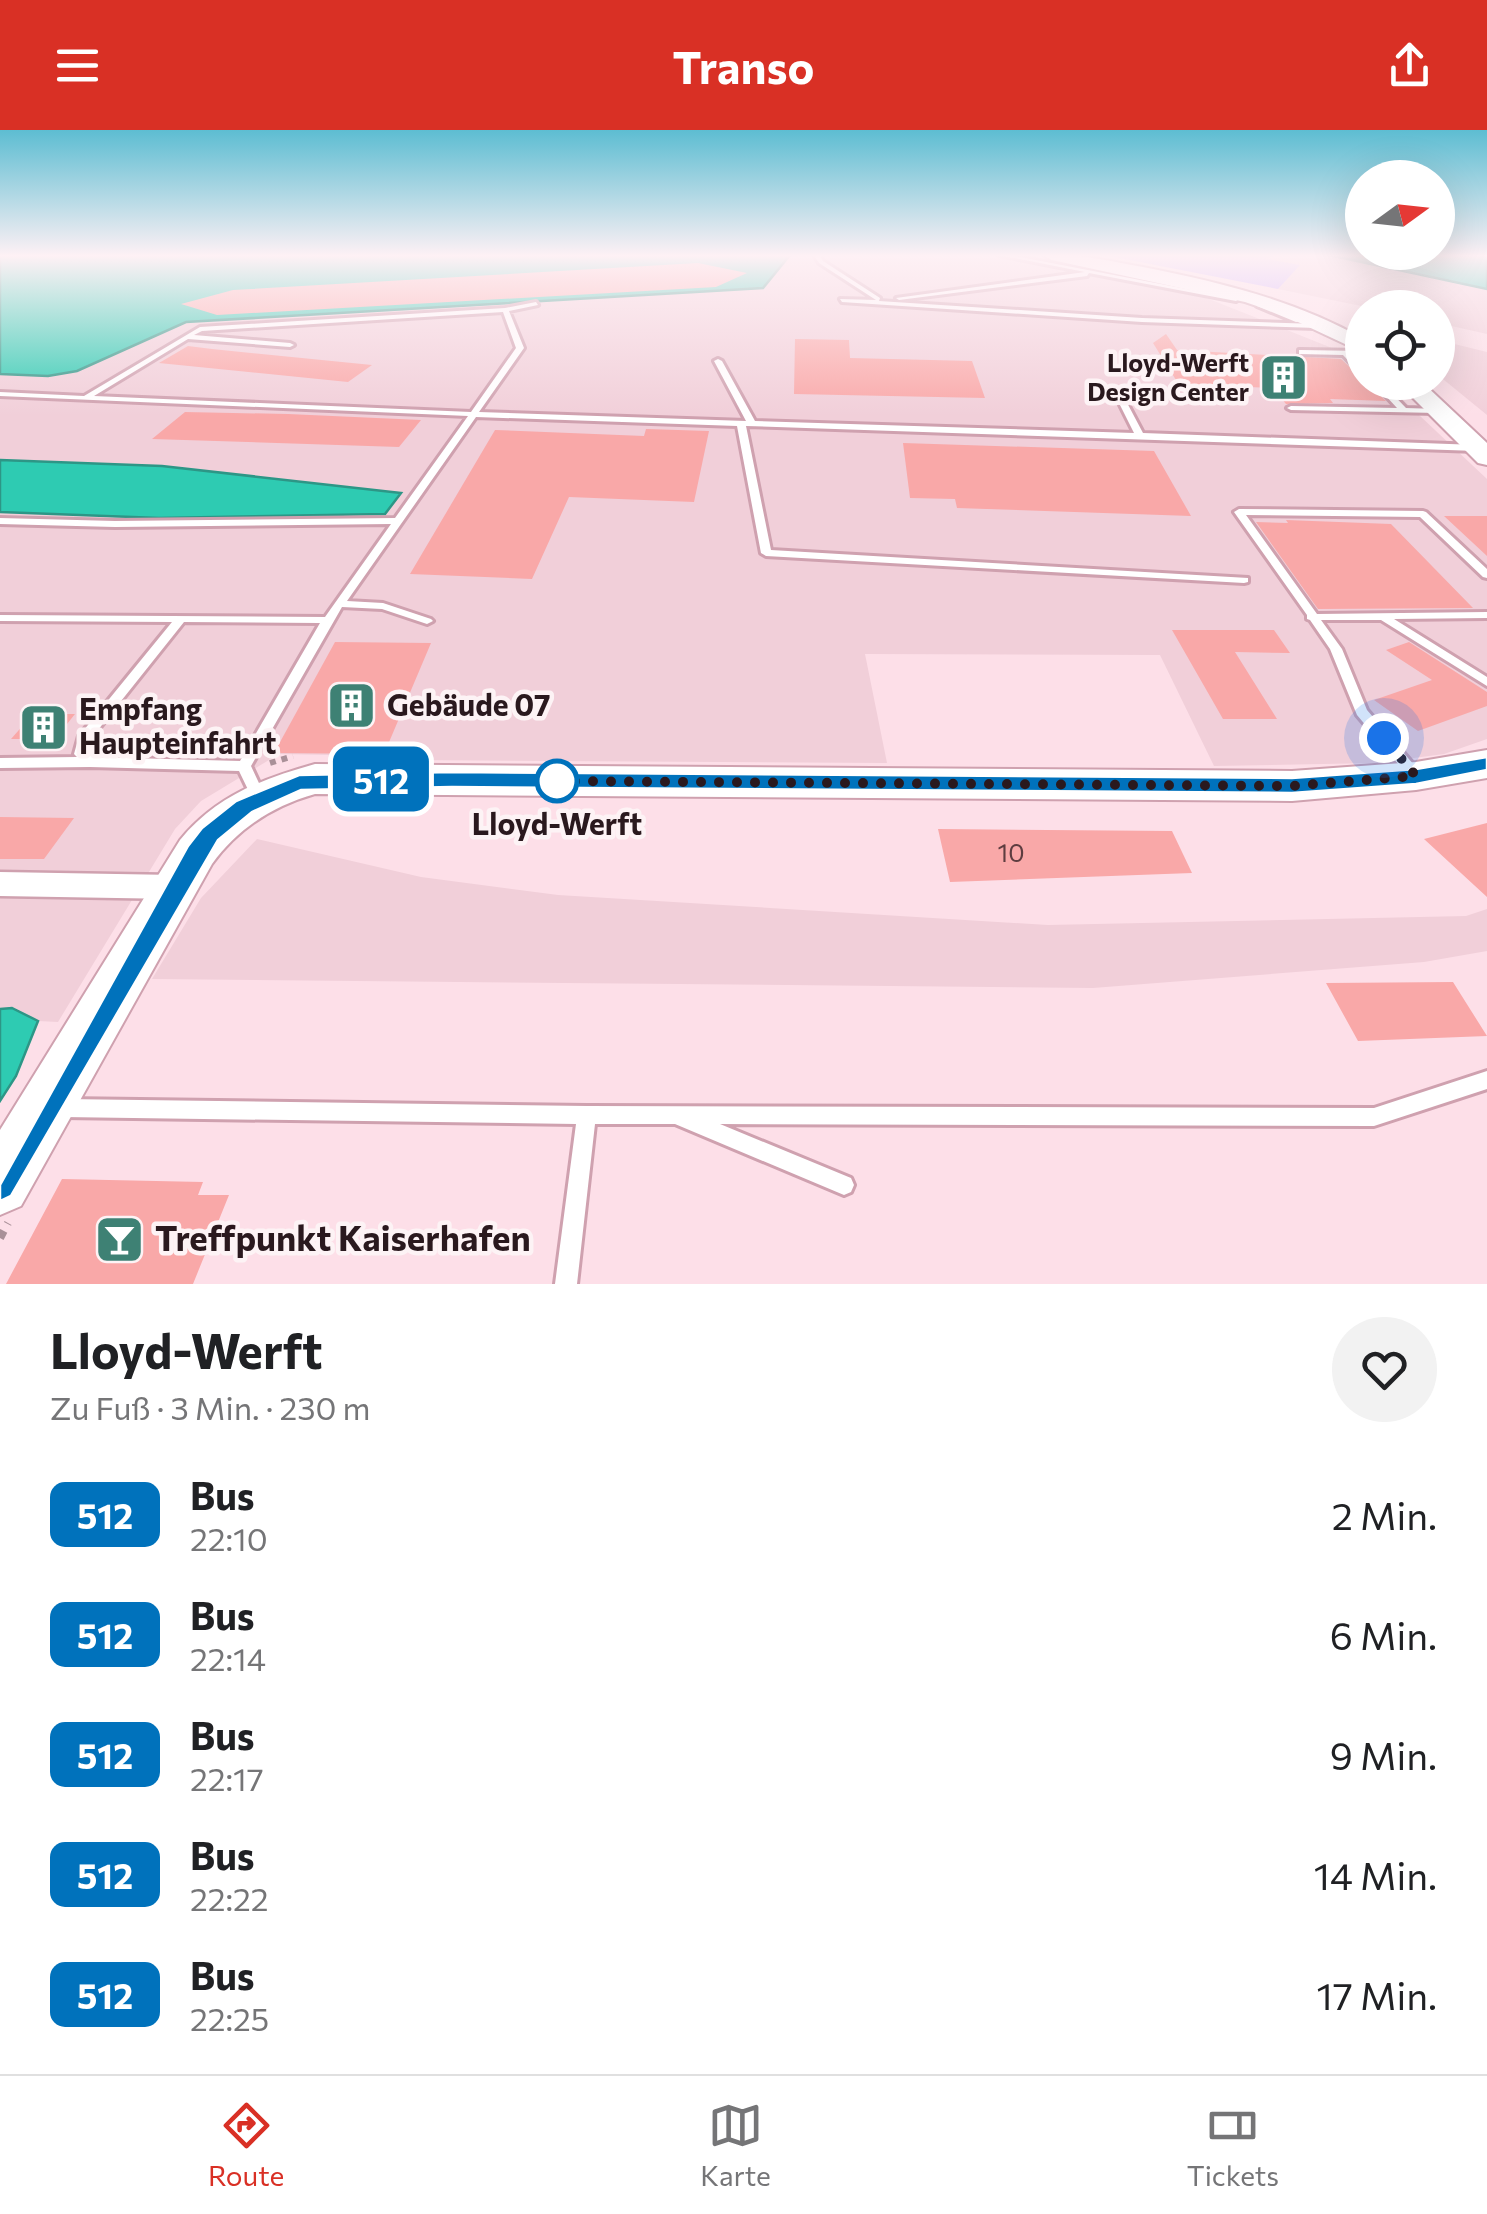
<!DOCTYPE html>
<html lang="de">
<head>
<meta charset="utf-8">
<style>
	body { margin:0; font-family:Commissioner,sans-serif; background:#f2f2f2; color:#202124; height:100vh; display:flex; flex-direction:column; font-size:38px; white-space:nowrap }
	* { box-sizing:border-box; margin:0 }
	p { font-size:32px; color:#757577 }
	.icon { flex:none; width:55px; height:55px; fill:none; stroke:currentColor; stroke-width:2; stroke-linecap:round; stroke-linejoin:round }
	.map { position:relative; height:1154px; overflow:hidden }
	.drawer { display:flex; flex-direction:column; background:#fff; flex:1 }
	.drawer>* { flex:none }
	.badge { padding:0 20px; border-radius:15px; font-size:35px; line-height:65px }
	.needle { width:65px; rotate:75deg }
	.fabs { position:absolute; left:1345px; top:30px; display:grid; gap:20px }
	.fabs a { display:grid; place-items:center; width:110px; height:110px; border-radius:50%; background:#fff; box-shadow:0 10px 40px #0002; font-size:50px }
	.you { position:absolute; width:50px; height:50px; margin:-25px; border:8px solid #fff; border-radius:50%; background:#1a73e8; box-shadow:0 0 0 15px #1a73e833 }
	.map>.badge { position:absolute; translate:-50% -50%; box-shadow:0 0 0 5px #fff }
	.round { display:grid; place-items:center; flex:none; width:105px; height:105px; border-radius:52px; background:#f2f2f2 }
	.head { display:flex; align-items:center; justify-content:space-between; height:170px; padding:0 50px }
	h1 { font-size:48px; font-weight:700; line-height:75px }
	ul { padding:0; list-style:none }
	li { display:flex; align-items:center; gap:30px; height:120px; padding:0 50px }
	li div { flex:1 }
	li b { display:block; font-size:38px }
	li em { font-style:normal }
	li .badge { min-width:110px; font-weight:700; text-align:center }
	header { display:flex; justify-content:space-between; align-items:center; height:130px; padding:0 50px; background:#d93025; color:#fff; font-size:45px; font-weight:700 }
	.dock { display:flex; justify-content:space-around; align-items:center; height:140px; border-top:2px solid #e0e0e0; background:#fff; font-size:28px; color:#757577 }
	.dock a { display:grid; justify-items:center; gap:5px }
	.dock .on { color:#d93025 }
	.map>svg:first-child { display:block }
	.built { fill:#f1cfd9 }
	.green { fill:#c7abff }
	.water { fill:#2ecbb2; stroke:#2d9686; stroke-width:2.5 }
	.building { fill:#f9a8a8 }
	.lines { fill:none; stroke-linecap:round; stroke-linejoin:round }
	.lane-casing { stroke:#cfa1af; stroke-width:6 }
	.street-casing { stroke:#cfa1af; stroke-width:5 }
	.secondary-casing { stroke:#cfa1af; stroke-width:4 }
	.path-far1 { stroke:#a99098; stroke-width:6; stroke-dasharray:6 6; stroke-linecap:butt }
	.path { stroke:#a99098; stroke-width:8; stroke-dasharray:8 8; stroke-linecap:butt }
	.lane { fill:#fff; fill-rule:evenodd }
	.street { fill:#fff; fill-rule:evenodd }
	.secondary { fill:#fff; fill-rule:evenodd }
	.line { fill:#0072bc; stroke:#fff; stroke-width:2.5 }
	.walk { stroke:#2a191e; stroke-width:10; stroke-dasharray:0 18 }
	.stop-dot { fill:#fff; stroke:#0072bc; stroke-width:5 }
	.labels { text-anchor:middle; stroke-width:9; stroke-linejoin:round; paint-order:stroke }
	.far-poi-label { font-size:25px; font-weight:bold; fill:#2a191e; stroke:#fdf3f5; text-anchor:end }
	.number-label { font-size:25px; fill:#5e3d40 }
	.poi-label { font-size:30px; font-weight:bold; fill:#2a191e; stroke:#fdf3f5; text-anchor:start }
	.stop-label { font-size:30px; font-weight:bold; fill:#2a191e; stroke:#fdf3f5 }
	.near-poi-label { font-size:35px; font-weight:bold; fill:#2a191e; stroke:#fdf3f5; text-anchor:start }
</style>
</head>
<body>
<header><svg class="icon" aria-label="menu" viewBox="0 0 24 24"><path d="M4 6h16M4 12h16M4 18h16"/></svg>Transo<svg class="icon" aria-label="share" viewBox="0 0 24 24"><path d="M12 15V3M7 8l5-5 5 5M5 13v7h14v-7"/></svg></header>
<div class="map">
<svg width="1487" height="1154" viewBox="0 0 1487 1154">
	<rect width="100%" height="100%" fill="#fddfe8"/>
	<path class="built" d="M 790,125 L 979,125 L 1027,131 L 1204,167 L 1337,220 L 1351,221 L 1362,231 L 1362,252 L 1385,253 L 1487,349 L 1487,609 L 1444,624 L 1376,633 L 1214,636 L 1160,525 L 865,524 L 887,633 L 408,630 L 383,626 L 279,624 L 201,671 L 175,699 L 58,892 L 38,891 L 12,878 L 0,879 L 0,244 L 48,246 L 77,241 L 186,192 L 763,158 Z
		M 1275,125 L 1329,125 L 1487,159 L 1487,204 L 1438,193 L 1438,178 L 1366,177 L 1278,159 L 1299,135 L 1267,129 Z
		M 1438,210 L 1487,222 L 1487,285 L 1438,245 Z
		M 257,709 L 421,747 L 558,765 L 1048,795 L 1466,786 L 1487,779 L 1487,821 L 1424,832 L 1093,858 L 152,849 L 201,768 Z"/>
	<path class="green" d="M 1104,125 L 1275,125 L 1268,129 L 1300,135 L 1278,159 Z"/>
	<path class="water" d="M 0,125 L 790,125 L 763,158 L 186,192 L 77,241 L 48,246 L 0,244 Z
		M 1329,125 L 1487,125 L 1487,159 Z
		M 0,330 L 162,336 L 401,363 L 385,384 L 159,388 L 0,382 Z
		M 12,878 L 38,891 L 16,946 L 0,971 L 0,879 Z"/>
	<path class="building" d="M 698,133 L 747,143 L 716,157 L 217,185 L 181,174 L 233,160 Z
		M 1166,204 L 1177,220 L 1341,229 L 1386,271 L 1330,269 L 1333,273 L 1286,274 L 1273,258 L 1203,255 L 1215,272 L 1189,271 L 1153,213 Z
		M 795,209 L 849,210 L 850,228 L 972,231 L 985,268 L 794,264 Z
		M 188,216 L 212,219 L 372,235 L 348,252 L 159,233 Z
		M 185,282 L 288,284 L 421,290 L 399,317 L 152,309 Z
		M 646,299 L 709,301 L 694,372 L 569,367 L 532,449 L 410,444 L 495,300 L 644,306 Z
		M 903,313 L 1154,321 L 1191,386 L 957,378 L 955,369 L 910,368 Z
		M 1444,386 L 1487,386 L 1487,426 Z
		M 1286,390 L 1391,394 L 1473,478 L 1318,479 L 1256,392 L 1288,393 Z
		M 1172,500 L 1274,500 L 1290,523 L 1235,522 L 1277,589 L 1223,589 Z
		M 335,512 L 431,513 L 384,624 L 274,623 Z
		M 1409,512 L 1487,562 L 1487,576 L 1418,601 L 1374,570 L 1432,550 L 1386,520 Z
		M 33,584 L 75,584 L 55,609 L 11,609 Z
		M 0,687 L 74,688 L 44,729 L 0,729 Z
		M 1487,693 L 1487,767 L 1424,709 Z
		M 938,699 L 1172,701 L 1192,743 L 950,752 Z
		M 1453,852 L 1487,906 L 1358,911 L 1326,853 Z
		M 62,1049 L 203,1052 L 198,1065 L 229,1065 L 193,1154 L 6,1154 Z"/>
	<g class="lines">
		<defs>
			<path id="lane" d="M 814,125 L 820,125 L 823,131 L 880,168 L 879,171 L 1142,188 L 1317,194 L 1320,196 L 1317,198 L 1142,192 L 842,172 L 840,169 L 876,170 L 819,133 Z
				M 999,125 L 1009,125 L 1239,169 L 1236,171 L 1089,143 L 1087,146 L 899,170 L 896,168 L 1085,142 Z
				M 536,172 L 538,175 L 509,181 L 524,218 L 479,282 L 746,291 L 714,231 L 718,229 L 722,231 L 755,291 L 1134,303 L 1117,269 L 1121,267 L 1125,269 L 1143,303 L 1477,315 L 1481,318 L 1477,321 L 746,296 L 771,420 L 1248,448 L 1248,452 L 1244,453 L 766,426 L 761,423 L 737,296 L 476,287 L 347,471 L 383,473 L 431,489 L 433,491 L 427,494 L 382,479 L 342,477 L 251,636 L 266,668 L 264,672 L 254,672 L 239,641 L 90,637 L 0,638 L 0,628 L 77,627 L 74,624 L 79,606 L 172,492 L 0,491 L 0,485 L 325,487 L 391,394 L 115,397 L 0,394 L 0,388 L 115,391 L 395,388 L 468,286 L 0,266 L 0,262 L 84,266 L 200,197 L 505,178 ZM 503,182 L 516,218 L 471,282 L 94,266 L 188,209 L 290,217 L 294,215 L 290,213 L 194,205 L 202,201 ZM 184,492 L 320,493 L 240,631 L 93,627 L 88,623 L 90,610 Z
				M 1259,173 L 1269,173 L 1269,175 L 1267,176 L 1301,191 L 1296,192 L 1257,176 Z
				M 1302,220 L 1362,221 L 1362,225 L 1351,225 L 1362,236 L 1362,242 L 1359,242 L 1343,225 L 1299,224 L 1299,220 Z
				M 1373,252 L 1381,252 L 1406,278 L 1438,279 L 1442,281 L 1438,283 L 1291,280 L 1287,278 L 1291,276 L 1397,278 Z
				M 1239,379 L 1423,381 L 1426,382 L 1487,439 L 1487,448 L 1483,447 L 1420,387 L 1246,385 L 1317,484 L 1487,482 L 1487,488 L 1394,489 L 1487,547 L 1487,556 L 1381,490 L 1321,490 L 1342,519 L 1367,580 L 1420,642 L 1422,645 L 1420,648 L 1410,648 L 1357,585 L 1330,519 L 1310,490 L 1307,489 L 1307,485 L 1234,382 Z
				M 1487,941 L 1487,959 L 1374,996 L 720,994 L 851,1048 L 854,1055 L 851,1062 L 844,1065 L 675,994 L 595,994 L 577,1154 L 555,1154 L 576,994 L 63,987 L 56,984 L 54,978 L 56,972 L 63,969 L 587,976 L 1374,978 Z"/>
			<path id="street" d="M 0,742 L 175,745 L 186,748 L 190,757 L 186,766 L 175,769 L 0,766 Z"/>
			<path id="secondary" d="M 1043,125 C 1077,123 1110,131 1143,137 C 1219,152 1294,170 1362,208 L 1362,222 L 1283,185 L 1245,172 L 1052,130 Z
				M 1397,252 L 1422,252 L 1487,313 L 1487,335 L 1478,333 Z
				M 1487,620 L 1487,648 L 1416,660 L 1292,671 L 315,664 C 273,676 238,698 212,734 L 21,1076 L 0,1085 L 0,1000 L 180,710 C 216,666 262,649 315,634 L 1292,641 L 1416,632 Z"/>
		</defs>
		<use href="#lane" class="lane-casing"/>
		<use href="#street" class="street-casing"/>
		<use href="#secondary" class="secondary-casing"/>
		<path class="path-far1" d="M 270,633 L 293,626"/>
		<path class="path" d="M 0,1108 L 8,1093"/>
		<use href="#lane" class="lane"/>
		<use href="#street" class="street"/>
		<use href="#secondary" class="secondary"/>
	</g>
	<linearGradient id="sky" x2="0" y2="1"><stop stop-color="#5dbdd2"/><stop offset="0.44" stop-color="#fef1f5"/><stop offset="1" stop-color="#fef1f5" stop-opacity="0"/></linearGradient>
	<rect width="1487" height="286" fill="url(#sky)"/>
	<path class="line" d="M 1487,627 L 1487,640 L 1416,654 L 1292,663 L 452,657 L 301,660 L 252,682 L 218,710 L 11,1066 L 0,1071 L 0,1055 L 188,716 L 202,698 L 236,671 L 299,645 L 452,642 L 1292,648 L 1416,639 Z"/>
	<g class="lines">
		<path class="walk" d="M 557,651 L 548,651 L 1292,656 L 1416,646 L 1384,608"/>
	</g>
	<defs>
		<symbol id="building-square" viewBox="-11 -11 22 22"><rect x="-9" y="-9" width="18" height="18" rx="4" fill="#3e8174" stroke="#fdf3f5"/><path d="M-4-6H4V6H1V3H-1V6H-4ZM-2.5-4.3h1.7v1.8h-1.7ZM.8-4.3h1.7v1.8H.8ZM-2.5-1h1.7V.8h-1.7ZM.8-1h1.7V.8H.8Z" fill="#fff"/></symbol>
		<symbol id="bar-square" viewBox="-11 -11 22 22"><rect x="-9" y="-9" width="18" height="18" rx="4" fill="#3e8174" stroke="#fdf3f5"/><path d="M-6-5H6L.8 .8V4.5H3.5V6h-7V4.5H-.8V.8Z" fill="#fff"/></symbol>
	</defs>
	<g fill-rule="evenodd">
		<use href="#building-square" x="1256" y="220" width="55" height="55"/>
		<use href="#building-square" x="324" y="548" width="55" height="55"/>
		<use href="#building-square" x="16" y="570" width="55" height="55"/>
		<use href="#bar-square" x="92" y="1082" width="55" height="55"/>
	</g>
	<circle class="stop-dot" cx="557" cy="651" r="20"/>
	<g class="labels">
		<g class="far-poi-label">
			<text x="1249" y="242">Lloyd-Werft<tspan x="1249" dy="29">Design Center</tspan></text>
		</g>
		<g class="number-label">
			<text x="1011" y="732">10</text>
		</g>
		<g class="poi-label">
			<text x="387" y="586">Gebäude 07</text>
			<text x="79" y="590">Empfang<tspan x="79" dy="34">Haupteinfahrt</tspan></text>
		</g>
		<g class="stop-label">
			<text x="557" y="705">Lloyd-Werft</text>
		</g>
		<g class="near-poi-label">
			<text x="155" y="1121">Treffpunkt Kaiserhafen</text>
		</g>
	</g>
</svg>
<div class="fabs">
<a><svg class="needle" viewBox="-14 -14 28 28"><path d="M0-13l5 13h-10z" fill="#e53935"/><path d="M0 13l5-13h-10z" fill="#757577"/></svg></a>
<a><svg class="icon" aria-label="locate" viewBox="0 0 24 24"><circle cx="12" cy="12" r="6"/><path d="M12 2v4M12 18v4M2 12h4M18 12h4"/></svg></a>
</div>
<div class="you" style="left:1384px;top:608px"></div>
<b class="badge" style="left:381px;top:649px;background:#0072bc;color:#fff">512</b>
</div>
<section class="drawer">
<div class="head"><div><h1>Lloyd-Werft</h1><p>Zu Fuß · 3 Min. · 230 m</p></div><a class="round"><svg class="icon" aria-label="heart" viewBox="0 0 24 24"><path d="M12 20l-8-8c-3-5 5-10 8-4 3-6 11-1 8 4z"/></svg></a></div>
<ul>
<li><span class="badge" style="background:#0072bc;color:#fff">512</span><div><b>Bus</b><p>22:10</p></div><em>2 Min.</em></li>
<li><span class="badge" style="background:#0072bc;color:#fff">512</span><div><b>Bus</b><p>22:14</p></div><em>6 Min.</em></li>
<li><span class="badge" style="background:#0072bc;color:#fff">512</span><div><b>Bus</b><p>22:17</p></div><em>9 Min.</em></li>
<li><span class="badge" style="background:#0072bc;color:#fff">512</span><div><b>Bus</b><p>22:22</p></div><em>14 Min.</em></li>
<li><span class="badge" style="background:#0072bc;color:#fff">512</span><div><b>Bus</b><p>22:25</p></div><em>17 Min.</em></li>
</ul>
</section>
<nav class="dock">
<a class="on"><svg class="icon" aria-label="directions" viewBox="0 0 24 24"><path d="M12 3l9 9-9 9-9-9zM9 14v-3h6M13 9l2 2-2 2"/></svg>Route</a>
<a><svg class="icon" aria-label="map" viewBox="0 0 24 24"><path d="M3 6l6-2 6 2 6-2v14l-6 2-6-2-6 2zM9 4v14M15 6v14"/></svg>Karte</a>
<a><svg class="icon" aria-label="tickets" viewBox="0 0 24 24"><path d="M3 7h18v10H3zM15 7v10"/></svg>Tickets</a>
</nav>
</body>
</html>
